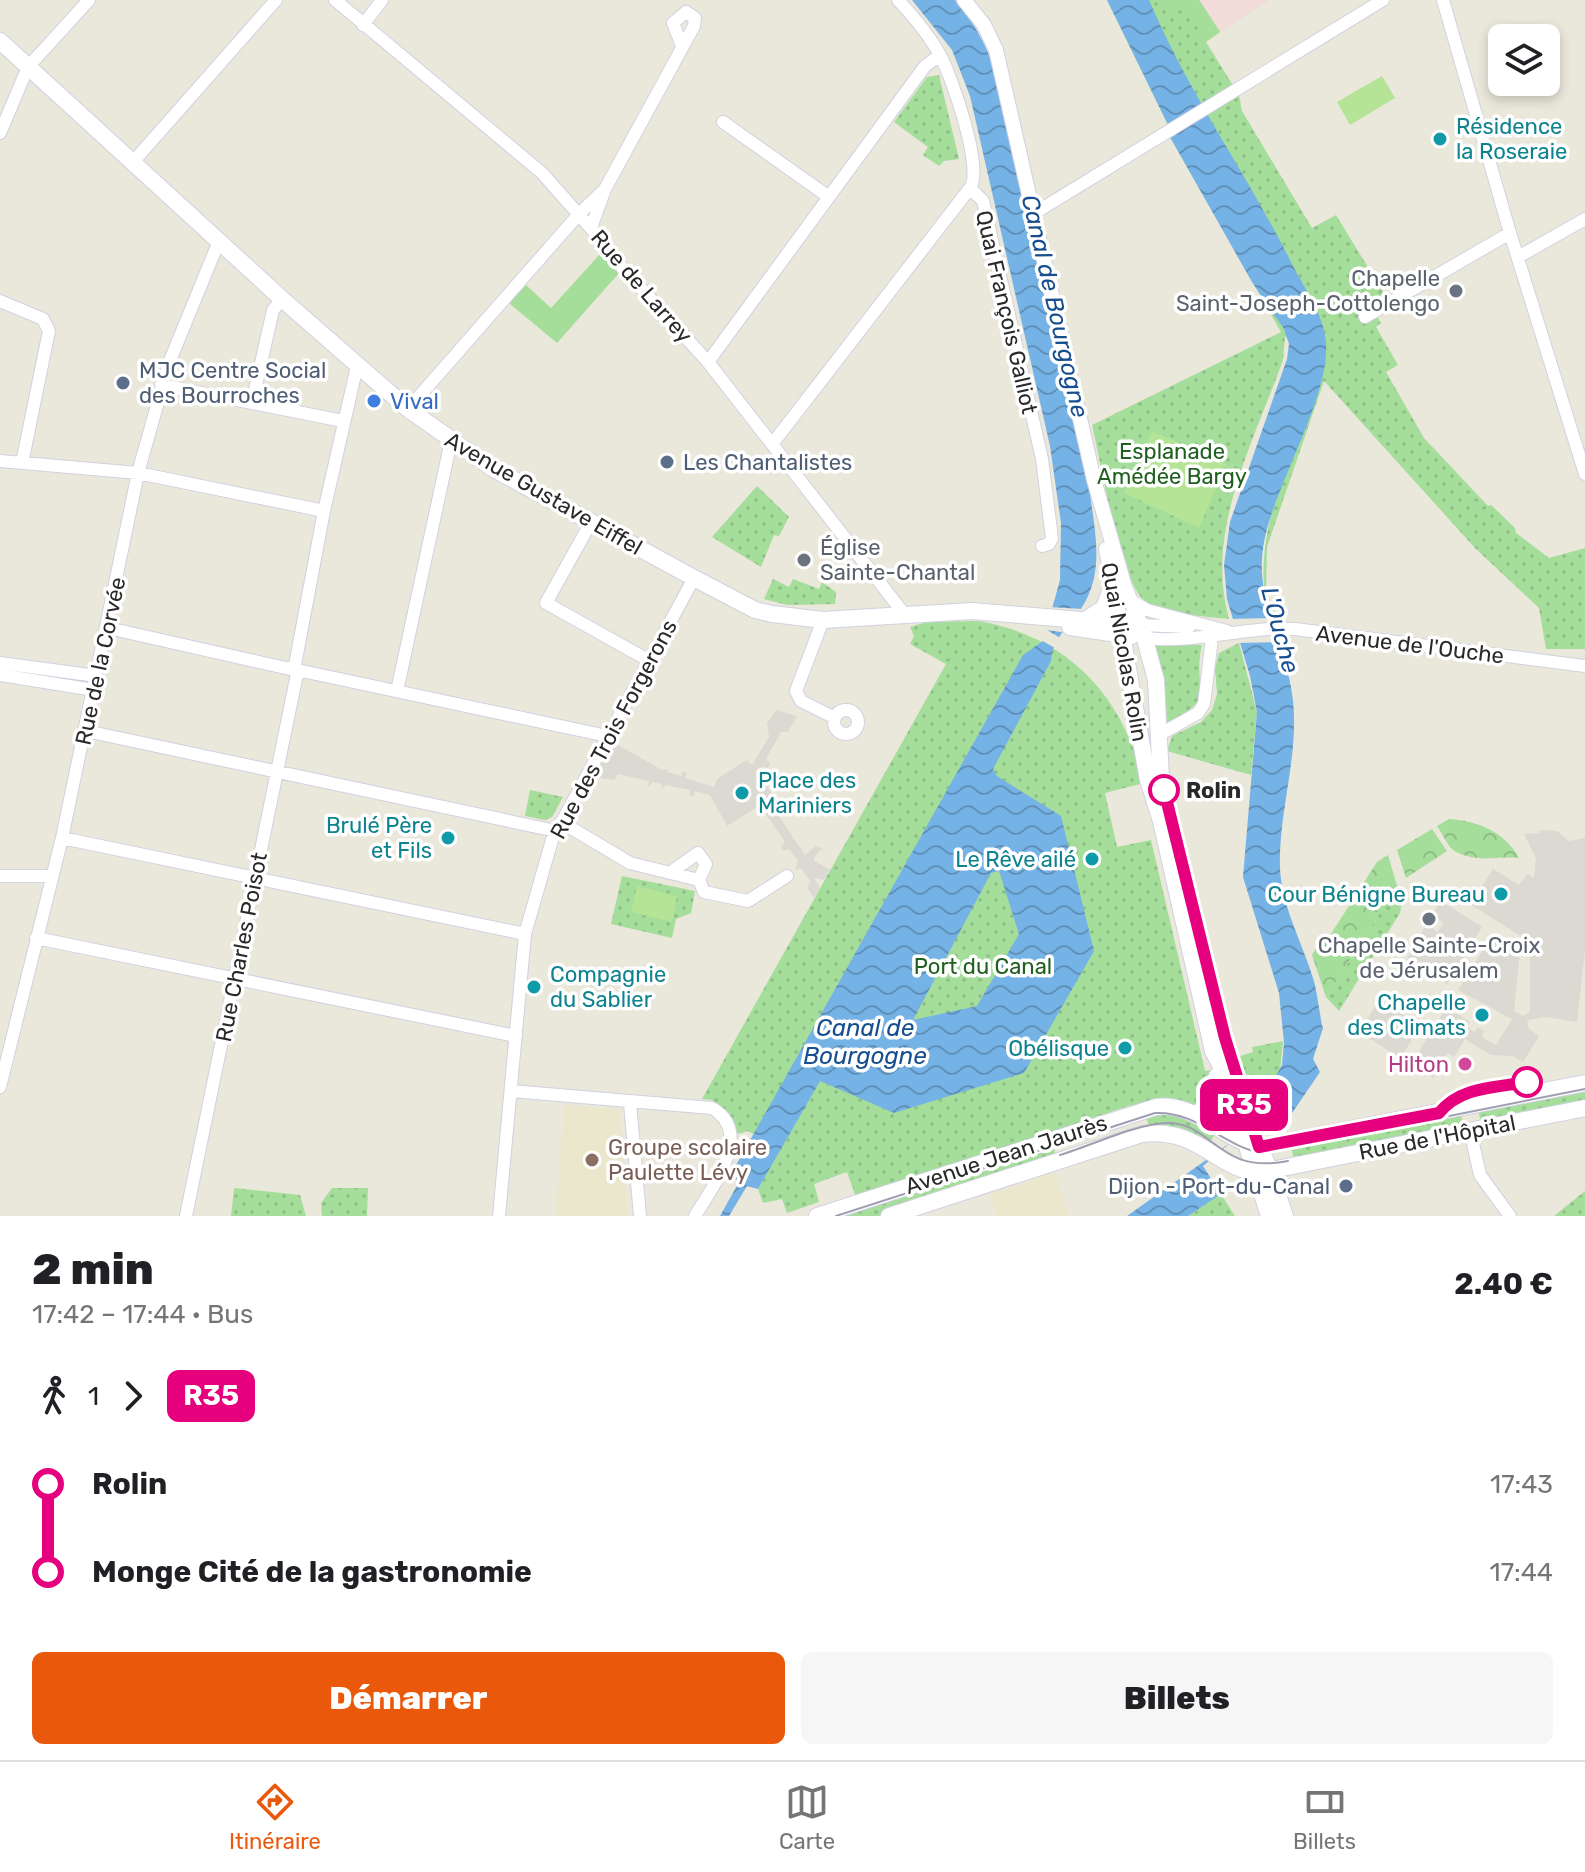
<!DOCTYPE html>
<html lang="fr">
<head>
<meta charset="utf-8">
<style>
	body { margin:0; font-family:Rubik,sans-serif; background:#f6f6f6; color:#202124; height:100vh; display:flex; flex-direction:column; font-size:30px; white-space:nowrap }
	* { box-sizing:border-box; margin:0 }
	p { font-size:26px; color:#757577 }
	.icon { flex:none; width:44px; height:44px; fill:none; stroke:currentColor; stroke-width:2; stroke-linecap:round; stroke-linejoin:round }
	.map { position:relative; height:1216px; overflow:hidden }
	.sheet { display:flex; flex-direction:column; background:#fff; flex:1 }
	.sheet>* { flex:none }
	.badge { padding:0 16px; border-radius:12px; font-size:28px; line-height:52px }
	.buttons { position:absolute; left:1488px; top:24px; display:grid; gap:16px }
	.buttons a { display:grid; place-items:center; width:72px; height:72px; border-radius:12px; background:#fff; box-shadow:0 4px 12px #0003; font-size:40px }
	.map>.badge { position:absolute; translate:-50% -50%; box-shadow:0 0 0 4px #fff }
	.legs { display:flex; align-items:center; gap:12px; height:88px; padding:0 32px; font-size:26px }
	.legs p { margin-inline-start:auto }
	.summary { display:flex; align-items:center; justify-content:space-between; height:136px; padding:0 32px }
	h1 { font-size:44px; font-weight:800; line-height:60px }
	.primary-button { display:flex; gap:16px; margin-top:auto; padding:16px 32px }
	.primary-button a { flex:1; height:92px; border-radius:12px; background:#ea580c; color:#fff; font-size:32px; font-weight:800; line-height:92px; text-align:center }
	.primary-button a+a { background:#f6f6f6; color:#202124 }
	ul { padding:0 32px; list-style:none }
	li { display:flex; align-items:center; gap:28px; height:88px; font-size:30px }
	li i { display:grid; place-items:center; width:12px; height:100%; margin:0 10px; background:currentColor }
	li i::after { content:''; width:20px; height:20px; margin:-10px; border:6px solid; border-radius:50%; background:#fff }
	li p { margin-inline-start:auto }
	li:first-child i { background:linear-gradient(#0000 50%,currentColor 0) }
	li:last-child i { background:linear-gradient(currentColor 50%,#0000 0) }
	.dock { display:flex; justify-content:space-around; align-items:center; height:112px; border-top:2px solid #e0e0e0; background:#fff; font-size:22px; color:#757577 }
	.dock a { display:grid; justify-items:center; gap:4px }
	.dock .on { color:#ea580c }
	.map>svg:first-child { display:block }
	.education { fill:#ebe7cc }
	.medical { fill:#f1dcd9 }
	.grass { fill:url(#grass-dots) }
	.forest { fill:url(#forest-crowns) }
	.garden { fill:#a5dd9b }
	.pitch { fill:#b5e497 }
	.plaza { fill:#dbd9d2 }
	.water { fill:url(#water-waves); fill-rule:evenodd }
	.pier { fill:#eae7db }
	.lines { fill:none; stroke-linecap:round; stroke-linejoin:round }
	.minor-casing { stroke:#d1d1e1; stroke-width:14 }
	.tertiary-casing { stroke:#d1d1e1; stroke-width:16 }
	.secondary-casing { stroke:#d1d1e1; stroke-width:18 }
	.minor { stroke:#fff; stroke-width:12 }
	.tertiary { stroke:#fff; stroke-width:14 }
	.secondary { stroke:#fff; stroke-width:16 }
	.tram { stroke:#9f9fb2; stroke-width:2 }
	.line-1-casing { stroke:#fff; stroke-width:18 }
	.line-1 { stroke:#e6007e; stroke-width:12 }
	.culture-dot { fill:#0f9aa8; stroke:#fff; stroke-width:3 }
	.worship-dot { fill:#6b7280; stroke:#fff; stroke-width:3 }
	.service-dot { fill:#5c6f8a; stroke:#fff; stroke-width:3 }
	.shop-dot { fill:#3f7fe0; stroke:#fff; stroke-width:3 }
	.stop-1-dot { fill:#fff; stroke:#e6007e; stroke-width:4 }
	.hotel-dot { fill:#d1479c; stroke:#fff; stroke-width:3 }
	.education-dot { fill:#8d6e63; stroke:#fff; stroke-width:3 }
	.labels { text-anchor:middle; stroke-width:7; stroke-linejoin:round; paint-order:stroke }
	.culture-label { font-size:22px; fill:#0d838f; stroke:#fff; text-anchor:end }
	.worship-label { font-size:22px; fill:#5b616d; stroke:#fff; text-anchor:end }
	.street-label { font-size:22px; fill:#292929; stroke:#fff }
	.service-label { font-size:22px; fill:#4e5e75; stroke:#fff; text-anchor:start }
	.shop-label { font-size:22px; fill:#366cbe; stroke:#fff; text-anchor:start }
	.park-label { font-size:22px; fill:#1f601e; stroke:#fff }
	.stop-label { font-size:22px; font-weight:bold; fill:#292929; stroke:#fff; text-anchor:start }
	.hotel-label { font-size:22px; fill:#b23c85; stroke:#fff; text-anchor:end }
	.education-label { font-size:22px; fill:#785e54; stroke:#fff; text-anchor:start }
	.water-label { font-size:24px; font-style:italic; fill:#164e8f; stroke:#fff }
</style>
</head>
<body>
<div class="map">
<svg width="1585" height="1216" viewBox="0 0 1585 1216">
	<defs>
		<pattern id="grass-dots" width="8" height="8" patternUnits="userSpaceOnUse" patternTransform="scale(2)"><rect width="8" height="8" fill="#a5dd9b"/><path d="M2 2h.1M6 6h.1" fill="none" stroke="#8ebe86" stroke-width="1.8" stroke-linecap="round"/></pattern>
		<pattern id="forest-crowns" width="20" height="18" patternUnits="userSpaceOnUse" patternTransform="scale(2)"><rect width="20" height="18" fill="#a5dd9b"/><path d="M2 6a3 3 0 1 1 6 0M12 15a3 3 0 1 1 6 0" fill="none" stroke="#8ebe86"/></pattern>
		<pattern id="water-waves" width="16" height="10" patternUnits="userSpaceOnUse" patternTransform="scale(2)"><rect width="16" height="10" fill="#75b2e6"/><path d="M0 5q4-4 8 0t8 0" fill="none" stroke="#6091ba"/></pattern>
	</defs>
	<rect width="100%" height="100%" fill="#eae7db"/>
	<path class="education" d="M 564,1105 L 620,1110 L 628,1216 L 556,1216 Z
		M 1055,1172 L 1069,1216 L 997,1216 L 990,1194 Z"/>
	<path class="medical" d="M 1199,0 L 1269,0 L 1220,32 Z"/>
	<path class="grass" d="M 1107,0 L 1199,0 L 1220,32 L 1206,42 L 1239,95 L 1242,111 L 1312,228 L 1336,215 L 1391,305 L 1376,314 L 1381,323 L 1376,327 L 1398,365 L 1386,372 L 1424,438 L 1488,506 L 1491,505 L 1515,528 L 1516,533 L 1549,558 L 1585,548 L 1585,649 L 1546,649 L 1539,608 L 1476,549 L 1324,381 L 1267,547 L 1266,591 L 1278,618 L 1270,618 C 1246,539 1294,453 1321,379 L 1285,336 L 1283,360 C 1254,442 1204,531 1229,619 C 1204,616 1166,615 1145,601 C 1121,584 1100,458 1092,425 L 1281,332 L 1170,137 L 1173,135 Z
		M 939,75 L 959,159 L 944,161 L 939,166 L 923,155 L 928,147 L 894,122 L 927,77 Z
		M 757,486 L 789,517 L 779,536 L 774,535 L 761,567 L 712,537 Z
		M 773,579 L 789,587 L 793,579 L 819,589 L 822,582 L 836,592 L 835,604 L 787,605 L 764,599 Z
		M 979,621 C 1068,637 1123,695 1144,783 L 1105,793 L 1117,847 L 1151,840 L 1205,1071 L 1212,1070 L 1215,1093 L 1199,1108 L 1163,1100 L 1128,1106 L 857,1200 L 847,1172 L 814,1184 L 819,1202 L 787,1213 L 782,1199 L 763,1203 L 758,1189 L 780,1149 L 748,1131 L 738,1134 L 731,1120 L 712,1100 L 702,1099 L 946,664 L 910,644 L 914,636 L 910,627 L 927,622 Z
		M 1160,643 L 1202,645 C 1191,692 1221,698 1164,724 L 1154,648 Z
		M 1239,643 L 1257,712 L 1251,775 L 1167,751 L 1172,736 L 1201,722 L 1212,710 L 1217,694 L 1215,668 L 1219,653 Z
		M 530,790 L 563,797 L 552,817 L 545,820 L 525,816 Z
		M 622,876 L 695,891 L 691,913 L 676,919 L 672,938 L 611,924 Z
		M 1397,886 L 1402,901 L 1400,913 L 1339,1011 L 1326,997 Z
		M 1283,1041 L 1280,1071 L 1258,1106 L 1247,1100 L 1237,1057 L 1253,1052 L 1252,1047 Z
		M 1585,1087 L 1585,1102 L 1481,1123 L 1478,1108 Z
		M 1168,1110 L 1217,1131 L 1208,1145 L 1175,1128 L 1150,1129 L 1145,1114 Z
		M 1460,1112 L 1464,1127 L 1294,1161 L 1291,1146 Z
		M 1052,1144 L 1057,1158 L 878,1216 L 828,1216 Z
		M 234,1188 L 300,1195 L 306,1216 L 231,1216 Z
		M 332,1188 L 368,1188 L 367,1216 L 322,1216 L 321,1203 Z
		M 1585,1191 L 1585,1216 L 1554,1216 Z
		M 1221,1194 L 1235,1216 L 1188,1216 Z"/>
	<path class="forest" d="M 1449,819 C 1478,821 1505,832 1519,858 C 1494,856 1480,863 1456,852 C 1449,849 1442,833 1437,826 Z
		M 1432,829 L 1447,851 L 1406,878 L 1397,850 Z
		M 1388,855 L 1397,886 L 1326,997 L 1312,955 L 1321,940 L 1329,937 L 1377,862 Z"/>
	<path class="garden" d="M 1165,0 L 1199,0 L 1220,32 L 1208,40 L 1198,37 L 1200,18 L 1185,9 L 1171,13 Z
		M 601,253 L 619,273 L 557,343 L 509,303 L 526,285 L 551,308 Z"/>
	<path class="pitch" d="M 1382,76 L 1395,98 L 1350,125 L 1337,102 Z
		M 1152,431 L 1226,464 L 1199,528 L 1124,493 Z
		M 637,886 L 677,896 L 672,922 L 631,912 Z"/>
	<path class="plaza" d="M 776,710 L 797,716 L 788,732 L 781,732 L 766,759 L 770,764 L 768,768 L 762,766 L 758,773 L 772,793 L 767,799 L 805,855 L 816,846 L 824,850 L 820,850 L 813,860 L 830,870 L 824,880 L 814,878 L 820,888 L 814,898 L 807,887 L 811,882 L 801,868 L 795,870 L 798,861 L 789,849 L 783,851 L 781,847 L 785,842 L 760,805 L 727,826 L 710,795 L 695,791 L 694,796 L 690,796 L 690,790 L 666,785 L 661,790 L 662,784 L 653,782 L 648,787 L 649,781 L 618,774 L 614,780 L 595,777 L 613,742 L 662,770 L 668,769 L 667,772 L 682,776 L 683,772 L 687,773 L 685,778 L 714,787 L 717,779 L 747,760 L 752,765 L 769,737 L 767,723 Z
		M 1540,830 L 1557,831 L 1569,841 L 1585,838 L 1585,950 L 1577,1022 L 1546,1017 L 1527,1020 L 1529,1029 L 1539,1036 L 1523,1062 L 1513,1056 L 1491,1055 L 1465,1039 L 1454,1057 L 1448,1053 L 1433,1078 L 1411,1064 L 1447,1007 L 1455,1013 L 1453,1016 L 1456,1013 L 1470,1022 L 1467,1027 L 1474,1032 L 1478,1027 L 1484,1031 L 1482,1037 L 1496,1045 L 1512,1019 L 1458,990 L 1492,935 L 1520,951 L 1514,1011 L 1524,1016 L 1530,1011 L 1530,942 L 1470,904 L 1493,869 L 1519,885 L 1527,874 L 1534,878 L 1536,859 L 1524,834 L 1539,833 Z
		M 1441,901 L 1482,927 L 1447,984 L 1407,959 L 1427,923 L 1437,932 L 1444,923 L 1432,915 Z
		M 1379,1000 L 1421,1026 L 1400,1058 L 1359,1032 Z"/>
	<path class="water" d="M 912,0 L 955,0 C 974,23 985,42 995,70 L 1090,494 C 1095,532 1104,569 1084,604 C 1071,625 1053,636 1051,661 L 993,769 L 997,776 L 1061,816 L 1094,951 L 1024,1073 L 894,1113 L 820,1081 L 758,1189 L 747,1186 L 729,1216 L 720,1216 L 739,1182 L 731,1174 L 1023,655 L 1043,641 L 1060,580 L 1061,523 L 1050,446 L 970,96 L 952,50 ZM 999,871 L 1019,934 L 977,1006 L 913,1020 L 991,873 Z
		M 1107,0 L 1149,0 C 1189,94 1247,174 1292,264 C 1304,288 1324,315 1326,342 C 1330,400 1272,487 1263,548 C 1255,603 1288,648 1293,701 C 1299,757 1278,813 1280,869 C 1282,907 1302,942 1313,978 C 1317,989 1321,1025 1323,1028 L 1313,1059 L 1320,1072 L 1258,1163 L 1221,1194 L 1188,1216 L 1127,1216 L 1230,1143 L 1255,1112 L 1282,1065 L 1284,1043 L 1279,993 L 1243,877 L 1257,712 L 1250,676 L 1227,599 L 1224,565 L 1230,522 L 1287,359 L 1289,344 L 1284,329 L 1252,282 L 1170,137 L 1173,135 Z"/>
	<path class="pier" d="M 1049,607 L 1083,609 L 1067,633 L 1047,630 L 1062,639 L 1055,648 L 1039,639 Z
		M 1270,618 L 1278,642 L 1237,643 L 1229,619 Z
		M 1255,1112 L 1256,1116 L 1284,1130 L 1258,1163 L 1221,1194 L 1203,1166 L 1230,1143 Z"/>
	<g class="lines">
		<defs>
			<path id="minor" d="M 335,0 L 542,173 L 603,242 L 608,252 L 708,362 L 905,615
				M 898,0 C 914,17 929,35 940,55 C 952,77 984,170 970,188 L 983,201 L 1042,459 L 1052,538 L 1049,544 L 1042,546
				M 1443,0 L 1510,233 L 1585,474
				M 363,25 L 382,0
				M 723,122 L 829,197
				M 0,133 L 28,67 L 89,0
				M 133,162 L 276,0
				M 1033,214 L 1383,0
				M 591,228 L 605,189 L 694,26 L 695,18 L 686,12 L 673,23 L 682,46
				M 1518,257 L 1585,219
				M 0,301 L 43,319 L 49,331 L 22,463
				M 1365,317 L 1510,233
				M 708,362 L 925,66 L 940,55
				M 161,385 L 343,421
				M 252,403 L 273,310 L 282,299
				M 408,409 L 579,214 L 605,189
				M 773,443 L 970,188
				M 0,461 L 138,473 L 324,511
				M 590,524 L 546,603 L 648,660
				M 1132,601 L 1147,610 L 1227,631
				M 823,620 L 796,691 L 801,701 L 835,718
				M 1141,625 L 1189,627
				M 108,628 L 290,669 L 295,665 L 324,511 L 357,366
				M 1146,638 C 1197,644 1245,626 1295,629 L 1585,666
				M 0,663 L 97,676
				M 0,675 L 94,690
				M 397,691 L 451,441
				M834 722a12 12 0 1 1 24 0a12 12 0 1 1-24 0Z
				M 86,731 L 556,831
				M 1157,736 L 1198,713 L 1204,704 L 1212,638
				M 561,822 L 630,863 L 699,880
				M 62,838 L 525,934
				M 671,872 L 698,853 L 706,864 L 699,880
				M 0,876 L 51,876
				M 699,880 L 704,892 L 748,901 L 787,876
				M 36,938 L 516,1036
				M 0,1087 L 62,838 L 138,473 L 169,363 L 219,241
				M 511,1091 L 712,1108 C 755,1133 712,1187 695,1216
				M 630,1103 L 640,1216
				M 1470,1130 L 1480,1175 L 1510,1216
				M 186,1216 L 297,674 L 302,671 L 607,736
				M 499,1216 L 525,934 L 552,840 L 694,578"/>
			<path id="tertiary" d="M 964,0 L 984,25 L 996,50 L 1094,480 L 1125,587 L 1141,625
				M 1106,549 L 1122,631"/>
			<path id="secondary" d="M 0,41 L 282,299 L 408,409 L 492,468 L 694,578 L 755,610 L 772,614 L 823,620 L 972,611 L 1141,625 L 1156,680 L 1161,779 L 1225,1038 L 1247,1117 L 1270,1171 L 1285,1216
				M 1087,619 L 1104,608 L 1112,586
				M 1070,627 L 1131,636
				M 1122,635 L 1148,780 L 1161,821 L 1213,1051 L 1223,1070 L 1269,1216
				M 1196,1114 L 1218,1098 L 1217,1076
				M 817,1216 L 1156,1107 C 1196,1102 1222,1139 1259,1147 L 1585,1083
				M 889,1216 L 1142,1134 C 1202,1127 1218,1173 1262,1172 L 1585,1108"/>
		</defs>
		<use href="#minor" class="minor-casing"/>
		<use href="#tertiary" class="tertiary-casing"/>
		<use href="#secondary" class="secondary-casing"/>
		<use href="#minor" class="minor"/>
		<use href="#tertiary" class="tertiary"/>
		<use href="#secondary" class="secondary"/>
		<path class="tram" d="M 1060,1155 C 1090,1146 1138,1123 1168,1123 C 1213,1123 1218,1175 1288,1161
			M 836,1216 L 1155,1113 C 1198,1111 1222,1146 1262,1153 L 1585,1089"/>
	</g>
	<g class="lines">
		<defs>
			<path id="line-1" d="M 1164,790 L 1225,1038 L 1259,1147 L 1439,1113 C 1461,1086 1496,1088 1527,1082"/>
		</defs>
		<use href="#line-1" class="line-1-casing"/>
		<use href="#line-1" class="line-1"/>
	</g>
	<g class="culture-dot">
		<circle cx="1440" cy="139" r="8"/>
		<circle cx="742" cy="793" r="8"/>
		<circle cx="448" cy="838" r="8"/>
		<circle cx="1092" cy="859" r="8"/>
		<circle cx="1501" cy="894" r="8"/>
		<circle cx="534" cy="987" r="8"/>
		<circle cx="1482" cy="1015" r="8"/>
		<circle cx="1125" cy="1048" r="8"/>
	</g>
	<g class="worship-dot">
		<circle cx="1456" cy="291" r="8"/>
		<circle cx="804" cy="560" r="8"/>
		<circle cx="1429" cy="919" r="8"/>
	</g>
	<g class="service-dot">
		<circle cx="123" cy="383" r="8"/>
		<circle cx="667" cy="462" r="8"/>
		<circle cx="1346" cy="1186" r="8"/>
	</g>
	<circle class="shop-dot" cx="374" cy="401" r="8"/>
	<g class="stop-1-dot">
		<circle cx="1164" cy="790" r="14"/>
		<circle cx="1527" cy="1082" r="14"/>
	</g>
	<circle class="hotel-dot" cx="1465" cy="1064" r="8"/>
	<circle class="education-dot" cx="592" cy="1160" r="8"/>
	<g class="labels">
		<g class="culture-label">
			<text x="1456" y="134" text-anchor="start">Résidence<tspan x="1456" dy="25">la Roseraie</tspan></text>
			<text x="758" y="788" text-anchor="start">Place des<tspan x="758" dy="25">Mariniers</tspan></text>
			<text x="432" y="833">Brulé Père<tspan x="432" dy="25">et Fils</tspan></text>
			<text x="1076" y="867">Le Rêve ailé</text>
			<text x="1485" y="902">Cour Bénigne Bureau</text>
			<text x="550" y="982" text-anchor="start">Compagnie<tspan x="550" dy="25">du Sablier</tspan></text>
			<text x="1466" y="1010">Chapelle<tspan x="1466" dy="25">des Climats</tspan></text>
			<text x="1109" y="1056">Obélisque</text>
		</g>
		<g class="worship-label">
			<text x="1440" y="286">Chapelle<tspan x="1440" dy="25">Saint-Joseph-Cottolengo</tspan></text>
			<text x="820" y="555" text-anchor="start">Église<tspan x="820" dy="25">Sainte-Chantal</tspan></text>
			<text x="1429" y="953" text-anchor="middle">Chapelle Sainte-Croix<tspan x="1429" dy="25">de Jérusalem</tspan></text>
		</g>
		<g class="street-label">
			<text transform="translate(642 286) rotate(49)" y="8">Rue de Larrey</text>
			<text transform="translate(1007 312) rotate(77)" y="8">Quai François Galliot</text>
			<text transform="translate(544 493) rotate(30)" y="8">Avenue Gustave Eiffel</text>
			<text transform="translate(1410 644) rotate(7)" y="8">Avenue de l'Ouche</text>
			<text transform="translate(1125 652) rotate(80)" y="8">Quai Nicolas Rolin</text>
			<text transform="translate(100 661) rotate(-78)" y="8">Rue de la Corvée</text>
			<text transform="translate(613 729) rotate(-62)" y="8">Rue des Trois Forgerons</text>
			<text transform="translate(241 947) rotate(-79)" y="8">Rue Charles Poisot</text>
			<text transform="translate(1437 1137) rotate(-11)" y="8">Rue de l'Hôpital</text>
			<text transform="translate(1006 1154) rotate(-18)" y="8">Avenue Jean Jaurès</text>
		</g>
		<g class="service-label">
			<text x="139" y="378">MJC Centre Social<tspan x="139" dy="25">des Bourroches</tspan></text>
			<text x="683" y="470">Les Chantalistes</text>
			<text x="1330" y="1194" text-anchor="end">Dijon - Port-du-Canal</text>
		</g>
		<g class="shop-label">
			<text x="390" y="409">Vival</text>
		</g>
		<g class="park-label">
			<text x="1172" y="459">Esplanade<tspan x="1172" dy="25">Amédée Bargy</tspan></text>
			<text x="983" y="974">Port du Canal</text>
		</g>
		<g class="stop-label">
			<text x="1186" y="798">Rolin</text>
		</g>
		<g class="hotel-label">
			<text x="1449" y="1072">Hilton</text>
		</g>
		<g class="education-label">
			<text x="608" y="1155">Groupe scolaire<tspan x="608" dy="25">Paulette Lévy</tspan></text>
		</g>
		<g class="water-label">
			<text transform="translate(1055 306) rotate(77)" y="8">Canal de Bourgogne</text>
			<text transform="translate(1280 630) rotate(75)" y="8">L'Ouche</text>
			<text x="865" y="1036">Canal de<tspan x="865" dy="28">Bourgogne</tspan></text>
		</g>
	</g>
</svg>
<div class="buttons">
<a><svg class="icon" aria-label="layers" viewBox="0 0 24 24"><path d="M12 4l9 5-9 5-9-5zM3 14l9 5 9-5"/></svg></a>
</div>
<b class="badge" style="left:1244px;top:1105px;background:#e6007e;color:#fff">R35</b>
</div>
<section class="sheet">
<div class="summary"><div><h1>2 min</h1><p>17:42 – 17:44 · Bus</p></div><b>2.40 €</b></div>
<div class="legs"><svg class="icon" aria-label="walk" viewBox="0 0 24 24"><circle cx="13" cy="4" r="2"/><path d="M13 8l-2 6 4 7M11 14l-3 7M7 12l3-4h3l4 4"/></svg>1<svg class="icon" aria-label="forward" viewBox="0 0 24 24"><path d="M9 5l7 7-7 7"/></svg><b class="badge" style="background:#e6007e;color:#fff">R35</b></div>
<ul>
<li><i style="color:#e6007e"></i><b>Rolin</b><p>17:43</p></li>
<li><i style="color:#e6007e"></i><b>Monge Cité de la gastronomie</b><p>17:44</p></li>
</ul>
<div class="primary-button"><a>Démarrer</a><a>Billets</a></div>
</section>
<nav class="dock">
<a class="on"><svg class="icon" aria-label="directions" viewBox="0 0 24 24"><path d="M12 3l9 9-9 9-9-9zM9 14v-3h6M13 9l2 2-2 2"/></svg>Itinéraire</a>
<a><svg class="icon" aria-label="map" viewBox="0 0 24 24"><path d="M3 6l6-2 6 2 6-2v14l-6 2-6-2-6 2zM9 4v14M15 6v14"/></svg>Carte</a>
<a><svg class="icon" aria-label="tickets" viewBox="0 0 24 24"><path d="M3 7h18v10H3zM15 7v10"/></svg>Billets</a>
</nav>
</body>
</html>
